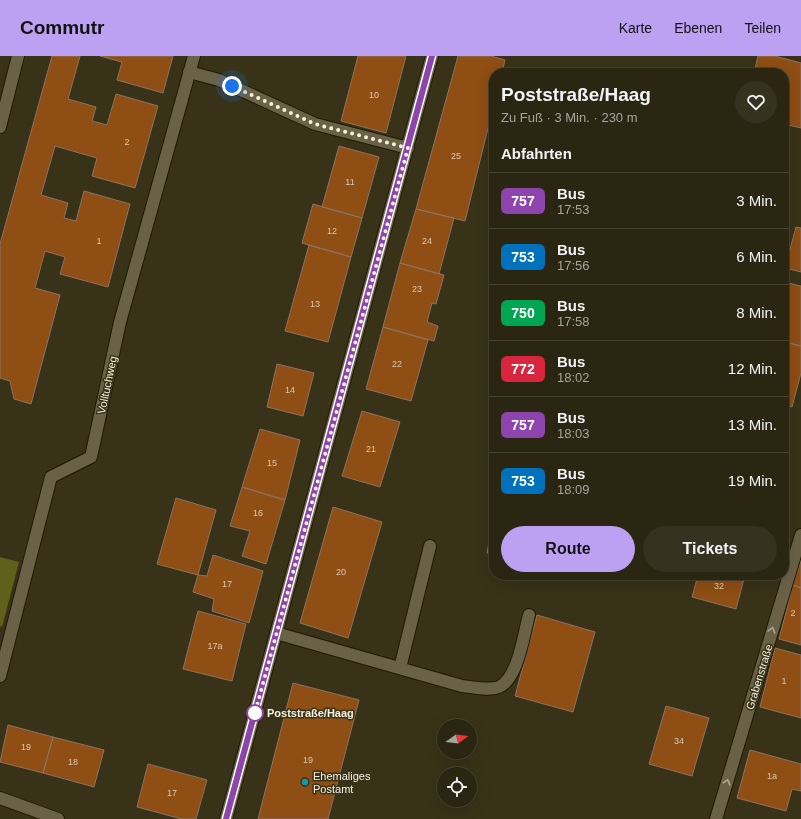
<!DOCTYPE html>
<html lang="de">
<head>
<meta charset="utf-8">
<style>
	body { margin:0; font-family:Arial,sans-serif; background:#363220; color:#f1f3f6; height:100vh; display:flex; flex-direction:column; font-size:15px; white-space:nowrap }
	* { box-sizing:border-box; margin:0 }
	p { font-size:13px; color:#a5a59f }
	.icon { flex:none; width:22px; height:22px; fill:none; stroke:currentColor; stroke-width:2; stroke-linecap:round; stroke-linejoin:round }
	.map { position:relative; flex:1; overflow:hidden }
	.details { position:absolute; left:489px; top:12px; width:300px; height:512px; display:flex; flex-direction:column; background:#2a2612; border-radius:16px; box-shadow:0 4px 16px #0002,0 0 0 1px #464332 }
	.details>* { flex:none }
	.badge { padding:0 8px; border-radius:6px; font-size:14px; line-height:26px }
	.needle { width:26px; rotate:75deg }
	.buttons { position:absolute; left:437px; top:663px; display:grid; gap:8px }
	.buttons a { display:grid; place-items:center; width:40px; height:40px; border-radius:50%; background:#2a2612; box-shadow:0 4px 16px #0002,0 0 0 1px #464332; font-size:20px }
	.you { position:absolute; width:20px; height:20px; margin:-10px; border:3px solid #fff; border-radius:50%; background:#1a73e8; box-shadow:0 0 0 6px #1a73e833 }
	.map>.badge { position:absolute; translate:-50% -50%; box-shadow:0 0 0 2px #fff }
	h2 { padding:0 12px; font-size:15px; line-height:36px }
	.round { display:grid; place-items:center; flex:none; width:42px; height:42px; border-radius:21px; background:#363220 }
	.head { display:flex; align-items:center; justify-content:space-between; height:68px; padding:0 12px }
	h1 { font-size:19px; font-weight:600; line-height:30px }
	.action { display:flex; gap:8px; margin-top:auto; padding:8px 12px }
	.action a { flex:1; height:46px; border-radius:24px; background:#bca0f2; color:#111; font-size:16px; font-weight:600; line-height:46px; text-align:center }
	.action a+a { background:#363220; color:#f1f3f6 }
	ul { padding:0; list-style:none }
	li { display:flex; align-items:center; gap:12px; height:56px; padding:0 12px; border-top:1px solid #464332 }
	li div { flex:1 }
	li b { display:block; font-size:15px }
	li em { font-style:normal }
	li .badge { min-width:44px; font-weight:700; text-align:center }
	header { display:flex; align-items:center; gap:24px; box-sizing:border-box; height:56px; padding:0 20px; background:#bca0f2; color:#111 }
	header strong { font-size:19px }
	nav { display:flex; gap:22px; margin-inline-start:auto; font-size:14px }
	.map>svg:first-child { display:block }
	.grass { fill:#5f6019 }
	.building { fill:#8e4e14; stroke:#8d7362 }
	.lines { fill:none; stroke-linecap:round; stroke-linejoin:round }
	.service-casing { stroke:#1f1a02; stroke-width:14 }
	.minor-casing { stroke:#1f1a02; stroke-width:14 }
	.secondary-casing { stroke:#1f1a02; stroke-width:14 }
	.service { stroke:#696247; stroke-width:12 }
	.minor { stroke:#696247; stroke-width:12 }
	.secondary { stroke:#696247; stroke-width:12 }
	.oneway { stroke:#afaa94 }
	.line-casing { stroke:#fff; stroke-width:9 }
	.line { stroke:#8e44ad; stroke-width:6 }
	.walk { stroke:#f5f2e2; stroke-width:4; stroke-dasharray:0 7.2 }
	.stop-dot { fill:#fff; stroke:#8e44ad; stroke-width:2 }
	.culture-dot { fill:#0f9aa8; stroke:#383218; stroke-width:1.5 }
	.labels { text-anchor:middle; stroke-width:3; stroke-linejoin:round; paint-order:stroke }
	.number-label { font-size:9px; fill:#dbc9ae }
	.street-label { font-size:11px; fill:#f5f2e2; stroke:#383218 }
	.stop-label { font-size:11px; font-weight:bold; fill:#f5f2e2; stroke:#383218; text-anchor:start }
	.poi-label { font-size:11px; fill:#f5f2e2; stroke:#383218; text-anchor:start }
</style>
</head>
<body>
<header>
<strong>Commutr</strong>
<nav><a>Karte</a><a>Ebenen</a><a>Teilen</a></nav>
</header>
<div class="map">
<svg width="801" height="763" viewBox="0 0 801 763">
	<rect width="100%" height="100%" fill="#383218"/>
	<path class="grass" d="M 0,501 L 19,506 L 2,571 L 0,570 Z"/>
	<path class="building" d="M 52,0 L 80,0 L 68,43 L 96,51 L 92,65 L 107,69 L 116,38 L 158,50 L 135,132 L 92,120 L 97,102 L 55,90 L 41,139 L 68,147 L 64,162 L 76,165 L 84,135 L 130,148 L 108,231 L 60,218 L 65,201 L 45,195 L 35,232 L 60,239 L 31,348 L 14,343 L 10,325 L 0,322 L 0,188 Z
		M 100,0 L 173,0 L 163,37 L 117,24 L 122,6 Z
		M 358,0 L 406,0 L 386,77 L 341,65 Z
		M 458,0 L 491,0 L 505,4 L 502,17 L 494,17 L 494,48 L 465,165 L 416,153 Z
		M 758,0 L 775,0 L 801,7 L 801,72 L 784,68 L 784,17 L 754,17 Z
		M 339,90 L 379,101 L 362,162 L 322,151 Z
		M 313,148 L 362,162 L 351,201 L 302,187 Z
		M 416,153 L 454,162 L 439,218 L 400,207 Z
		M 796,171 L 801,172 L 801,216 L 785,212 Z
		M 309,189 L 351,201 L 328,286 L 285,275 Z
		M 400,207 L 444,219 L 436,248 L 432,247 L 427,266 L 438,270 L 434,285 L 383,271 Z
		M 784,226 L 801,230 L 801,290 L 784,286 Z
		M 383,271 L 428,284 L 411,345 L 366,333 Z
		M 784,286 L 801,290 L 801,317 L 792,351 L 784,349 Z
		M 277,308 L 314,317 L 303,360 L 267,351 Z
		M 362,355 L 400,366 L 380,431 L 342,420 Z
		M 260,373 L 300,384 L 285,444 L 242,431 Z
		M 242,431 L 285,444 L 266,508 L 242,500 L 250,475 L 230,470 Z
		M 176,442 L 216,454 L 198,519 L 157,508 Z
		M 333,451 L 382,466 L 348,582 L 300,567 Z
		M 494,460 L 494,498 L 487,497 Z
		M 213,499 L 263,515 L 249,567 L 212,555 L 214,543 L 193,536 L 198,519 L 207,520 Z
		M 801,504 L 801,532 L 793,529 Z
		M 698,519 L 745,519 L 736,553 L 692,541 Z
		M 793,529 L 801,532 L 801,589 L 779,583 Z
		M 198,555 L 246,568 L 232,625 L 183,613 Z
		M 537,559 L 595,576 L 573,656 L 515,640 Z
		M 775,592 L 801,599 L 801,662 L 760,651 Z
		M 293,627 L 359,644 L 328,763 L 258,763 Z
		M 666,650 L 709,662 L 692,720 L 649,708 Z
		M 8,669 L 53,681 L 43,717 L 0,706 Z
		M 53,681 L 104,694 L 94,731 L 43,717 Z
		M 750,694 L 801,708 L 801,735 L 792,733 L 786,755 L 737,742 Z
		M 148,708 L 207,724 L 196,763 L 182,763 L 137,751 Z"/>
	<g class="lines">
		<defs>
			<path id="service" d="M 276,577 L 462,630 C 473,631 489,635 499,631 C 518,623 524,577 529,559
				M 400,612 L 430,490"/>
			<path id="minor" d="M 189,16 L 219,24 L 315,68 L 408,92
				M 0,71 L 18,0
				M 0,620 L 51,421 L 91,401 L 120,266 L 194,0
				M 226,763 L 432,0
				M 716,763 L 801,479"/>
			<path id="secondary" d="M 0,742 L 58,763"/>
		</defs>
		<use href="#service" class="service-casing"/>
		<use href="#minor" class="minor-casing"/>
		<use href="#secondary" class="secondary-casing"/>
		<use href="#service" class="service"/>
		<use href="#minor" class="minor"/>
		<use href="#secondary" class="secondary"/>
	</g>
	<defs><path id="oneway-chevron" d="M-2-3.5L2.5 0L-2 3.5" fill="none" stroke-width="1.6" stroke-linecap="round" stroke-linejoin="round"/></defs>
	<g class="oneway">
		<use href="#oneway-chevron" transform="translate(772 574) rotate(-73)"/>
		<use href="#oneway-chevron" transform="translate(727 726) rotate(-73)"/>
	</g>
	<g class="lines">
		<defs>
			<path id="line" d="M 226,763 L 432,0"/>
		</defs>
		<use href="#line" class="line-casing"/>
		<use href="#line" class="line"/>
		<path class="walk" d="M 232,30 L 315,68 L 408,92 L 255,657"/>
	</g>
	<circle class="stop-dot" cx="255" cy="657" r="8"/>
	<circle class="culture-dot" cx="305" cy="726" r="4"/>
	<g class="labels">
		<g class="number-label">
			<text x="374" y="42">10</text>
			<text x="127" y="89">2</text>
			<text x="456" y="103">25</text>
			<text x="350" y="129">11</text>
			<text x="332" y="178">12</text>
			<text x="99" y="188">1</text>
			<text x="427" y="188">24</text>
			<text x="417" y="236">23</text>
			<text x="315" y="251">13</text>
			<text x="397" y="311">22</text>
			<text x="290" y="337">14</text>
			<text x="371" y="396">21</text>
			<text x="272" y="410">15</text>
			<text x="258" y="460">16</text>
			<text x="341" y="519">20</text>
			<text x="227" y="531">17</text>
			<text x="719" y="533">32</text>
			<text x="793" y="560">2</text>
			<text x="215" y="593">17a</text>
			<text x="784" y="628">1</text>
			<text x="679" y="688">34</text>
			<text x="26" y="694">19</text>
			<text x="308" y="707">19</text>
			<text x="73" y="709">18</text>
			<text x="772" y="723">1a</text>
			<text x="172" y="740">17</text>
		</g>
		<g class="street-label">
			<text transform="translate(107 329) rotate(-78)" y="4">Volltuchweg</text>
			<text transform="translate(759 621) rotate(-73)" y="4">Grabenstraße</text>
		</g>
		<g class="stop-label">
			<text x="267" y="661">Poststraße/Haag</text>
		</g>
		<g class="poi-label">
			<text x="313" y="724">Ehemaliges<tspan x="313" dy="13">Postamt</tspan></text>
		</g>
	</g>
</svg>
<div class="buttons">
<a><svg class="needle" viewBox="-14 -14 28 28"><path d="M0-13l5 13h-10z" fill="#e53935"/><path d="M0 13l5-13h-10z" fill="#a5a59f"/></svg></a>
<a><svg class="icon" aria-label="locate" viewBox="0 0 24 24"><circle cx="12" cy="12" r="6"/><path d="M12 2v4M12 18v4M2 12h4M18 12h4"/></svg></a>
</div>
<div class="you" style="left:232px;top:30px"></div>
<section class="details">
<div class="head"><div><h1>Poststraße/Haag</h1><p>Zu Fuß · 3 Min. · 230 m</p></div><a class="round"><svg class="icon" aria-label="heart" viewBox="0 0 24 24"><path d="M12 20l-8-8c-3-5 5-10 8-4 3-6 11-1 8 4z"/></svg></a></div>
<h2>Abfahrten</h2>
<ul>
<li><span class="badge" style="background:#8e44ad;color:#fff">757</span><div><b>Bus</b><p>17:53</p></div><em>3 Min.</em></li>
<li><span class="badge" style="background:#0072bc;color:#fff">753</span><div><b>Bus</b><p>17:56</p></div><em>6 Min.</em></li>
<li><span class="badge" style="background:#00a651;color:#fff">750</span><div><b>Bus</b><p>17:58</p></div><em>8 Min.</em></li>
<li><span class="badge" style="background:#d7263d;color:#fff">772</span><div><b>Bus</b><p>18:02</p></div><em>12 Min.</em></li>
<li><span class="badge" style="background:#8e44ad;color:#fff">757</span><div><b>Bus</b><p>18:03</p></div><em>13 Min.</em></li>
<li><span class="badge" style="background:#0072bc;color:#fff">753</span><div><b>Bus</b><p>18:09</p></div><em>19 Min.</em></li>
</ul>
<div class="action"><a>Route</a><a>Tickets</a></div>
</section>
</div>
</body>
</html>
